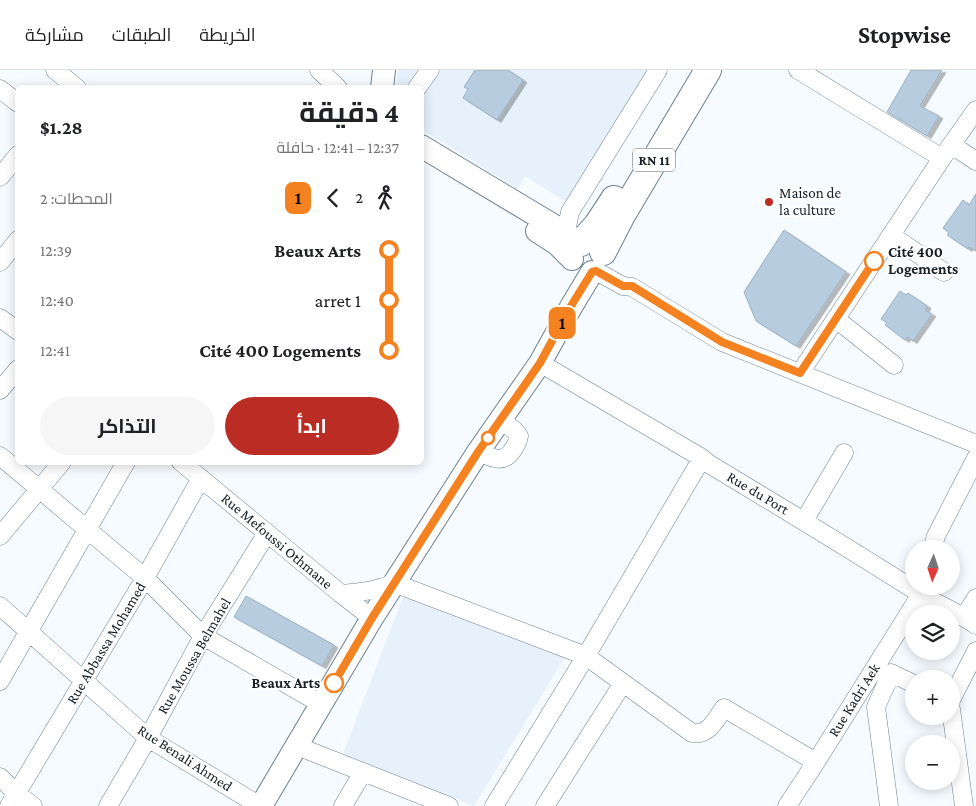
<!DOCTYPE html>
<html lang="ar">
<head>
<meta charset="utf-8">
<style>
	body { margin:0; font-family:"Crimson Pro",Cairo,serif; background:#f6f6f6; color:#202124; direction:rtl; height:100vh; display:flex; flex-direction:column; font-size:19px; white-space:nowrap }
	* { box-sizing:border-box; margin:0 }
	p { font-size:16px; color:#757577 }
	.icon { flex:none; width:28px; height:28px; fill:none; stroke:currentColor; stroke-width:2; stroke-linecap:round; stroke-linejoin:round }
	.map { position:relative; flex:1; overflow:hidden; direction:ltr }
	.sheet { position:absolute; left:15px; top:15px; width:409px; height:380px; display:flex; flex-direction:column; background:#fff; border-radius:8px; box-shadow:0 2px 12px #0003; direction:rtl }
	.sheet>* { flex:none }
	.badge { padding:0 10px; border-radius:8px; font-size:18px; line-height:32px }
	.needle { width:32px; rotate:183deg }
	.tools { position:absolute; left:905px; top:470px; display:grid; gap:10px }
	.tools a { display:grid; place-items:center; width:55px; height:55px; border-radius:50%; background:#fff; box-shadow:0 2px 12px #0003; font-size:25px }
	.map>.badge { position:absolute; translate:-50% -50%; box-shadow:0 0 0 2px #fff }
	.legs { display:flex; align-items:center; gap:8px; height:55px; padding:0 25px; font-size:16px }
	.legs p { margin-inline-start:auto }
	.overview { display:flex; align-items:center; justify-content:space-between; height:85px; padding:0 25px }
	h1 { font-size:28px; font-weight:700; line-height:38px }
	.primary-button { display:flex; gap:10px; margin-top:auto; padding:10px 25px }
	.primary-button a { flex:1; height:58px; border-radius:30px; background:#bb2d24; color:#fff; font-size:20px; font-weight:700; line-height:58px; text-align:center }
	.primary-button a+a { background:#f6f6f6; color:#202124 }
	ul { padding:0 25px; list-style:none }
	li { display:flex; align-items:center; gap:18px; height:50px; font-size:19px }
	li i { display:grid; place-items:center; width:8px; height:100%; margin:0 6px; background:currentColor }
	li i::after { content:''; width:12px; height:12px; margin:-6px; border:4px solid; border-radius:50%; background:#fff }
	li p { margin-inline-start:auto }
	li:first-child i { background:linear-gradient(#0000 50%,currentColor 0) }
	li:last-child i { background:linear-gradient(currentColor 50%,#0000 0) }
	header { display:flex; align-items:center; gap:30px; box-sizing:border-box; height:70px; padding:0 25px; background:#fff; border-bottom:1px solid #e0e0e0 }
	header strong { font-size:24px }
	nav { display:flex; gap:28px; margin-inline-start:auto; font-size:18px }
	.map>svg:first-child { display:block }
	.built { fill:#e6f1fb }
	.building { fill:#b7cddf; stroke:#9ab0c1; filter:url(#shadow) }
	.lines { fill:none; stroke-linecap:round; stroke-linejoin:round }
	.minor-casing { stroke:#6d8191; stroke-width:19 }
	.major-casing { stroke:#6d8191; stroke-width:24 }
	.highway-casing { stroke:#6d8191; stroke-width:28 }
	.minor { stroke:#fff; stroke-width:18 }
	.major { stroke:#fff; stroke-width:22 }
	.highway { stroke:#fff; stroke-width:26 }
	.line-1-casing { stroke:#fff; stroke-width:11 }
	.line-1 { stroke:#f58220; stroke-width:8 }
	.poi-dot { fill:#bb2d24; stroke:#fff; stroke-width:2 }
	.stop-1-dot { fill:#fff; stroke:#f58220; stroke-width:2.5 }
	.labels { text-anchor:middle; stroke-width:4.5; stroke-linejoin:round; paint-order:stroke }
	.shield { fill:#fff; stroke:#5c6266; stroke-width:1 }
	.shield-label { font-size:14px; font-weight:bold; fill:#161f25 }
	.poi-label { font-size:15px; fill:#161f25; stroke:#fff; text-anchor:start }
	.stop-label { font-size:15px; font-weight:bold; fill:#161f25; stroke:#fff; text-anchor:start }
	.street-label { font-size:15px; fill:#161f25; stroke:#fff }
</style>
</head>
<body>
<header>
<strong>Stopwise</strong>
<nav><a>الخريطة</a><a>الطبقات</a><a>مشاركة</a></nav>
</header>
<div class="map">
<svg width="976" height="736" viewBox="0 0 976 736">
	<defs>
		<filter id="shadow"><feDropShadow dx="4" dy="2.5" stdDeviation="0" flood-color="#0004"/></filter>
	</defs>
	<rect width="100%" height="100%" fill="#f6fbff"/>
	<path class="built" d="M 398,0 L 651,0 L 566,132 L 525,106 L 518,119 L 421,59 L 421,18 L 396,18 Z
		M 403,527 L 567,584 L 474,736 L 343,684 Z"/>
	<path class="building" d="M 475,0 L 508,0 L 523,10 L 497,50 L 463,28 L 468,19 L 464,17 Z
		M 911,0 L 942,0 L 920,36 L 939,46 L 927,66 L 887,42 Z
		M 976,124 L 976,181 L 969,177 L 968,179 L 947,165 L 949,163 L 943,158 L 963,130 L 969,135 Z
		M 784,160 L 846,202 L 796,276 L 756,251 L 744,222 Z
		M 900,221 L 906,225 L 908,223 L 927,236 L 925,240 L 932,244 L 913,271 L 907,267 L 905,270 L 885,255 L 887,253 L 881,249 Z
		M 246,526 L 334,575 L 322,596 L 234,547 Z"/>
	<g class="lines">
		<defs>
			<path id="minor" d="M 55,0 L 77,18
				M 319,0 L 338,18
				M 798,0 L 942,88
				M 417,18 L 430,0
				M 0,19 L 18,33
				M 952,75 L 976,91
				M 0,107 L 18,85
				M 566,162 L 570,142 L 658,0
				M 891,165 L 944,202
				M 0,192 L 18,170
				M 596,201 L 623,216 L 632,217 L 722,272 L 976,374
				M 0,248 L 18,261
				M 836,249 L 894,295
				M 540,293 L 702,388 L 709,394 C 779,436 848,478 916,521 C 936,534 957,542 976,555
				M 800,303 L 942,88 L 976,40
				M 0,320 L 18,299
				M 478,382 C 492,387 502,395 512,381 C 516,375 518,372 519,366 L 514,360 L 501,350
				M 0,386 L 145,508 L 203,566 L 321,634
				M 181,392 L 341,524 L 372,548
				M 804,451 L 844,383
				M 0,466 L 62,392
				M 932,479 L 936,466 L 976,388
				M 341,524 C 360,522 377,521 394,513 L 586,586 L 692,663 C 709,666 715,650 724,638 L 816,692
				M 0,536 L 148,668 L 260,736
				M 964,547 L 976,528
				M 0,611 L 126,392
				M 951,630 L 976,581
				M 951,639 L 964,736
				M 297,676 L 449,736
				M 0,707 L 16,723 L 33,736
				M 9,736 L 145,508 L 201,408
				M 108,736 L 148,668 L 203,566 L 267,463
				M 343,736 L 363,702
				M 494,736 L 586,586 L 702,388
				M 545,736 L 623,613
				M 787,736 L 816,692 L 921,524 L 923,516
				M 889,736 L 876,637 L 891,603 L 914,614"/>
			<path id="major" d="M 382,18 L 384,0
				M 421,76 L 556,157 C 565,162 572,166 579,174
				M 537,161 L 557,174 L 572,189
				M 261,736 L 372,548 L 478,382 L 540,293 L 571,237 L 592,202"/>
			<path id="highway" d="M 581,173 L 597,155 L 614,129
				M 603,182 L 622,145 L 708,0"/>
		</defs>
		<use href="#minor" class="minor-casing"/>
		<use href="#major" class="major-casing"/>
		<use href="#highway" class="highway-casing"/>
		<use href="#minor" class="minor"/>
		<use href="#major" class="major"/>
		<use href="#highway" class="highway"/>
	</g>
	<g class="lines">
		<defs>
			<path id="line-1" d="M 334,613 L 372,548 L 478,382 L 540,293 L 571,236 L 592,202 L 596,201 L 623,216 L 632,216 L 722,272 L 800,303 L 874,191"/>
		</defs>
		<use href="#line-1" class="line-1-casing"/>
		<use href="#line-1" class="line-1"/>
	</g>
	<circle class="poi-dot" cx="769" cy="132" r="5"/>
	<g class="stop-1-dot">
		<circle cx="874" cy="191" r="9"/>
		<circle cx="488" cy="368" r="6"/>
		<circle cx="334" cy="613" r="9"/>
	</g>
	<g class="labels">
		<rect class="shield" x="633" y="78.5" width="42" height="23" rx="4"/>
		<g class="shield-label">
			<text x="654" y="95">RN 11</text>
		</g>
		<g class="poi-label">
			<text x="779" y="128">Maison de<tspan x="779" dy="17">la culture</tspan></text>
		</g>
		<g class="stop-label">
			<text x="888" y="187">Cité 400<tspan x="888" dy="17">Logements</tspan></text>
			<text x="320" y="618" text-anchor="end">Beaux Arts</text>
		</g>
		<g class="street-label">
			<text transform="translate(758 423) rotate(31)" y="5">Rue du Port</text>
			<text transform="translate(277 471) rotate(40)" y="5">Rue Mefoussi Othmane</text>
			<text transform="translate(106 573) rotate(-59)" y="5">Rue Abbassa Mohamed</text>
			<text transform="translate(194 586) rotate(-60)" y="5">Rue Moussa Belmahel</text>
			<text transform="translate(854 630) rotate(-58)" y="5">Rue Kadri Aek</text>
			<text transform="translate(185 688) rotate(33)" y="5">Rue Benali Ahmed</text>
		</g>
	</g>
</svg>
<div class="tools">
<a><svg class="needle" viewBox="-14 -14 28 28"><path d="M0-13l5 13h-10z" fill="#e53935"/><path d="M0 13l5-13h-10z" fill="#757577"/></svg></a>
<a><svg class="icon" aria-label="layers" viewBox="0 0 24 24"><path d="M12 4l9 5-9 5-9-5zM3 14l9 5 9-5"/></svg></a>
<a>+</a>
<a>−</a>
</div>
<b class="badge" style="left:562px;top:253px;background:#f58220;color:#111">1</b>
<section class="sheet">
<div class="overview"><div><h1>4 دقيقة</h1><p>12:37 – 12:41 · حافلة</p></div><b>$1.28</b></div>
<div class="legs"><svg class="icon" aria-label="walk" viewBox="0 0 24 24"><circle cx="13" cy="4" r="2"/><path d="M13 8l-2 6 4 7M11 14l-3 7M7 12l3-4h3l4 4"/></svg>2<svg class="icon" aria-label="back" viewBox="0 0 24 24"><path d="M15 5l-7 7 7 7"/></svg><b class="badge" style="background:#f58220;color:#111">1</b><p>المحطات: 2</p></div>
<ul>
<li><i style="color:#f58220"></i><b>Beaux Arts</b><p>12:39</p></li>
<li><i style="color:#f58220"></i><span>arret 1</span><p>12:40</p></li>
<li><i style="color:#f58220"></i><b>Cité 400 Logements</b><p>12:41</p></li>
</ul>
<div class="primary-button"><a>ابدأ</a><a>التذاكر</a></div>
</section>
</div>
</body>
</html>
